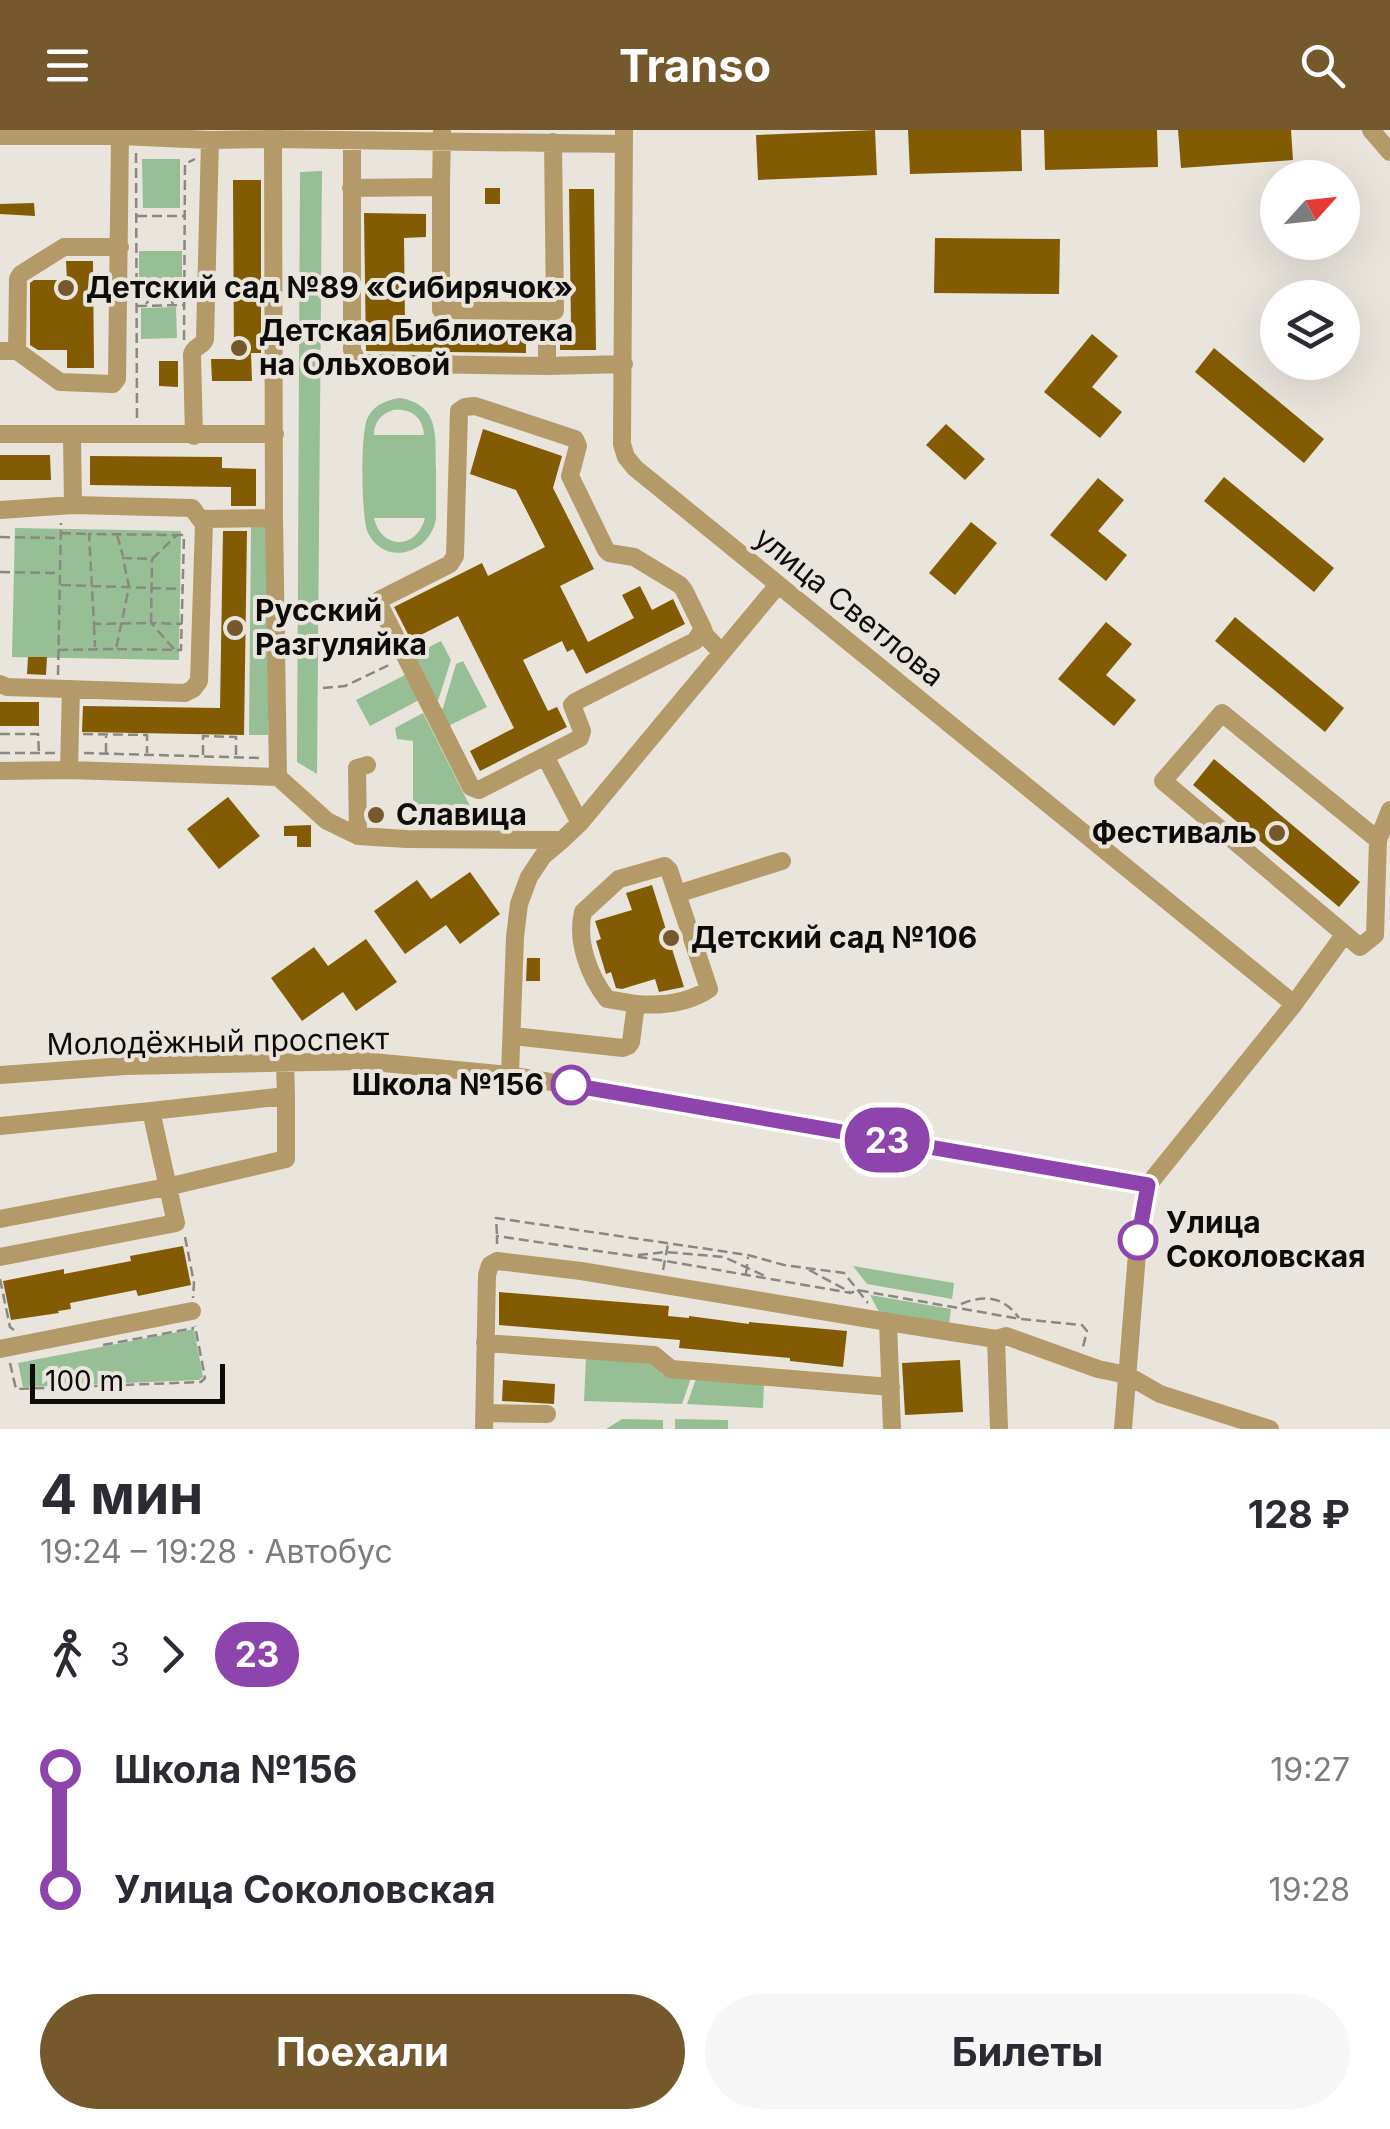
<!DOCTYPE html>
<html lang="ru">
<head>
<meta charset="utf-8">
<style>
	body { margin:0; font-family:Inter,sans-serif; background:#f7f7f7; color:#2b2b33; height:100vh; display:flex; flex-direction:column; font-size:38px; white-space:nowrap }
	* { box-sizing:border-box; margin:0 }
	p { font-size:32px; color:#7c7c81 }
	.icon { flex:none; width:55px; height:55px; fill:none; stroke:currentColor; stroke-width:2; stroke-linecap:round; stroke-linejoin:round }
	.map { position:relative; height:1299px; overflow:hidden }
	.side { display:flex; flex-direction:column; background:#fff; flex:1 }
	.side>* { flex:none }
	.badge { padding:0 20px; border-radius:32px; font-size:35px; line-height:65px }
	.needle { width:65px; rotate:63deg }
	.fabs { position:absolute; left:1260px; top:30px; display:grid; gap:20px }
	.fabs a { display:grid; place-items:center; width:100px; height:100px; border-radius:50%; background:#fff; box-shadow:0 10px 40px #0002; font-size:50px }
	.scale { position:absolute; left:30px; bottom:25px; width:195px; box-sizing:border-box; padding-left:10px; border:5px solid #0e0c0a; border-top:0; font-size:28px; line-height:35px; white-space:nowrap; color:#0e0c0a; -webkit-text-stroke:8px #e9e4dc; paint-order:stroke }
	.map>.badge { position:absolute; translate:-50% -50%; box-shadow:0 0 0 5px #fff }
	.legs { display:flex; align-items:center; gap:15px; height:110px; padding:0 40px; font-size:32px }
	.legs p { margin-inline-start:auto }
	.head { display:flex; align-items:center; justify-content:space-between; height:170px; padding:0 40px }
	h1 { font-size:55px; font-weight:700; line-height:75px }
	.cta { display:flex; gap:20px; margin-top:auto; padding:20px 40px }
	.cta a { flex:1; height:115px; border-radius:60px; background:#75582b; color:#fff; font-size:40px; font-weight:700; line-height:115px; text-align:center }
	.cta a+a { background:#f7f7f7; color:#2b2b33 }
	ul { padding:0 40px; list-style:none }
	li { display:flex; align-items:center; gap:35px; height:120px; font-size:38px }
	li i { display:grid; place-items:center; width:15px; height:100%; margin:0 12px; background:currentColor }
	li i::after { content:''; width:25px; height:25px; margin:-12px; border:8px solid; border-radius:50%; background:#fff }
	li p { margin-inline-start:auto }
	li:first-child i { background:linear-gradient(#0000 50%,currentColor 0) }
	li:last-child i { background:linear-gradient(currentColor 50%,#0000 0) }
	header { display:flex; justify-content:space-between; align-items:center; height:130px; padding:0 40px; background:#75582b; color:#fff; font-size:45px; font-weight:700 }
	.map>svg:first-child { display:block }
	.green { fill:#96bf95; fill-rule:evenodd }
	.building { fill:#825b02 }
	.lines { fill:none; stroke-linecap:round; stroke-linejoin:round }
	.path { stroke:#8b8782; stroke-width:2.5; stroke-dasharray:10 5; stroke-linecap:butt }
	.minor { stroke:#b49a68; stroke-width:18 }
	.line-1-casing { stroke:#fff; stroke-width:22 }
	.line-1 { stroke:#8e44ad; stroke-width:15 }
	.poi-dot { fill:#75582b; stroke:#e9e4dc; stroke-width:4 }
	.stop-1-dot { fill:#fff; stroke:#8e44ad; stroke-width:5 }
	.labels { text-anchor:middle; stroke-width:8; stroke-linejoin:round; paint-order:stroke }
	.poi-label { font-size:30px; font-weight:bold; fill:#0e0c0a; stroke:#e9e4dc; text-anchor:start }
	.street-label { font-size:30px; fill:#0e0c0a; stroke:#e9e4dc }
	.stop-label { font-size:30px; font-weight:bold; fill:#0e0c0a; stroke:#e9e4dc; text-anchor:end }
</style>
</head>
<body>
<header><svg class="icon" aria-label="menu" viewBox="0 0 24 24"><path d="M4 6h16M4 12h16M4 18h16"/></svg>Transo<svg class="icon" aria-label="search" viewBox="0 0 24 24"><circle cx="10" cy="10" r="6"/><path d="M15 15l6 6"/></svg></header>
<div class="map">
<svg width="1390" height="1299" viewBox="0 0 1390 1299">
	<rect width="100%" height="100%" fill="#e9e4dc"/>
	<path class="green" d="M 142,29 L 180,29 L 180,78 L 143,78 Z
		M 322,41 L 317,644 L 297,632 L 300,42 Z
		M 139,121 L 182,121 L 182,154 L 139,155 Z
		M 176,177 L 177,208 L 141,209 L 141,178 Z
		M 400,268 C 441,275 435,308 436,339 C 436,356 436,372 436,389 C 430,424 385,437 368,403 C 361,389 360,300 368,287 C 375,274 387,270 400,268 ZM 393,280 C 411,278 423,287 424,305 L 374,305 C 374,292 381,284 393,280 ZM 374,388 L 425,388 C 417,420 381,420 374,388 Z
		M 251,397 L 270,397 L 268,605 L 249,605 Z
		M 15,398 L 181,401 L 179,530 L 12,527 Z
		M 441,511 L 451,530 L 438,571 L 408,528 Z
		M 463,531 L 487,577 L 444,598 L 436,582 L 443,578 L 456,534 Z
		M 405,545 L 419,570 L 370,596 L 356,570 Z
		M 423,583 L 470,676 L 413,674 L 413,611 L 397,609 L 395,598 Z
		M 853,1136 L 954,1153 L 952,1169 L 867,1154 Z
		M 870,1165 L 951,1179 L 949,1195 L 879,1182 Z
		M 194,1199 L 203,1247 L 199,1250 L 23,1257 L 18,1233 Z
		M 586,1228 L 649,1230 L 659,1238 L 662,1244 L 692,1245 L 682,1274 L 584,1271 Z
		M 696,1249 L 764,1253 L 763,1278 L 687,1274 Z
		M 622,1289 L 663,1290 L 663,1299 L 606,1299 Z
		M 675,1289 L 728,1290 L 728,1299 L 675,1299 Z"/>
	<path class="building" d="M 875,0 L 877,45 L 758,50 L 756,5 Z
		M 908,0 L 1021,0 L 1022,41 L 910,44 Z
		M 1044,0 L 1157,0 L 1158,37 L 1045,40 Z
		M 1178,0 L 1291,0 L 1293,30 L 1181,38 Z
		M 233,50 L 261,50 L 261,223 L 251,223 L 252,251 L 212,251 L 211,229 L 234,229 Z
		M 485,58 L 500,58 L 500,74 L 485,74 Z
		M 569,59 L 594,59 L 596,220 L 560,220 L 560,196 L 571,196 Z
		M 34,73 L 35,86 L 0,84 L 0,74 Z
		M 364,83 L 426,84 L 426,107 L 404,108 L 405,193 L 526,193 L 526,223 L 366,221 Z
		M 935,108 L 1060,109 L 1059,164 L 934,163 Z
		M 66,131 L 93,131 L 94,238 L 67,238 L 67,220 L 38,220 L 30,215 L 30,153 L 34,150 L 67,150 Z
		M 1092,204 L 1118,226 L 1092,257 L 1122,282 L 1100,308 L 1044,262 Z
		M 1214,218 L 1324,309 L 1304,333 L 1195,242 Z
		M 159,231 L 178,231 L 178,257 L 159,256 Z
		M 946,294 L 985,329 L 965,350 L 926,315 Z
		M 483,299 L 562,326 L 553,358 L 594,439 L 560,456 L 588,512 L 634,488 L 622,465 L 640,456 L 652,480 L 673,469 L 685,494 L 586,544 L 573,519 L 567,522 L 562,511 L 523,530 L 548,581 L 557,577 L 567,597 L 480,641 L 470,621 L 514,598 L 458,486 L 411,510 L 394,477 L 482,433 L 488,446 L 545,417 L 516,360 L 470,344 Z
		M 0,325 L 50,325 L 51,350 L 0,350 Z
		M 90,326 L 222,327 L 222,338 L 256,339 L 256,376 L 231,376 L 231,357 L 90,355 Z
		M 1224,347 L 1334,438 L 1314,462 L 1204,371 Z
		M 1098,348 L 1124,370 L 1098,401 L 1127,425 L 1106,451 L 1050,405 Z
		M 971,392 L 997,413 L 955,465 L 929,443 Z
		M 223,401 L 247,401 L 244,605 L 82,602 L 83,576 L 220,578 Z
		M 1235,487 L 1344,578 L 1325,602 L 1215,511 Z
		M 1106,492 L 1132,514 L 1106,545 L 1136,570 L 1114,596 L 1058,549 Z
		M 28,527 L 47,527 L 46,545 L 27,544 Z
		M 0,572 L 39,572 L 39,596 L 0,596 Z
		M 1214,629 L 1360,752 L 1339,777 L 1193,655 Z
		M 228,667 L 260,706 L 219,739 L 187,699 Z
		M 311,695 L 311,717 L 297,717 L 297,706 L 284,706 L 284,696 Z
		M 470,742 L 500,784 L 460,814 L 446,795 L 405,824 L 374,781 L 417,750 L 431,769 Z
		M 652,755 L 684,857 L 659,862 L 655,849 L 622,859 L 616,858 L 611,842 L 606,844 L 596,811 L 601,809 L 595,791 L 632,780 L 626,763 Z
		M 366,809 L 397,852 L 356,881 L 343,862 L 302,891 L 271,848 L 314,817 L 328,836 Z
		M 527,828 L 540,828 L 540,851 L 526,851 Z
		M 183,1116 L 191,1155 L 138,1166 L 136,1160 L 70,1173 L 71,1179 L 58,1181 L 59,1183 L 11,1190 L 3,1151 L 64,1139 L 64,1144 L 131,1131 L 130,1126 Z
		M 499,1162 L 669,1176 L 668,1186 L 689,1188 L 689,1186 L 749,1194 L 749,1192 L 847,1201 L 843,1237 L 790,1231 L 790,1228 L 679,1218 L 680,1210 L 499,1195 Z
		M 960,1230 L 963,1282 L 905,1285 L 902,1233 Z
		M 503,1250 L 555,1254 L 554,1274 L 502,1271 Z"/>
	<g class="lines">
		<path class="path" d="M 136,23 L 137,290
			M 137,86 L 184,86
			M 137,157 L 151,166
			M 171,166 L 184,156
			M 146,174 L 153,165 C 162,162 170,165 173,174
			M 137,176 L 184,175
			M 184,210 L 185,34 L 195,29
			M 61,403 L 88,404
			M 117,405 L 123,426
			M 0,407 L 58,408
			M 0,442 L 58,443
			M 61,455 L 183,459
			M 94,495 L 95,517
			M 117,519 L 181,520 L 184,405 L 177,405
			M 174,519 L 151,493 L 182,494
			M 58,520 L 116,519 L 129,457 L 123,428 L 152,429 L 177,405 L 89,404 L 94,494 L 151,493 L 152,429
			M 58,545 L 61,393
			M 323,558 L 345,556 L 391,534
			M 0,604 L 38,604 L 39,623
			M 83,604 L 147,605 L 147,623
			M 0,623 L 56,623
			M 84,623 L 261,628
			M 106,623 L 106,606
			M 203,625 L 203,606 L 236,607 L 236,627
			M 497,1104 L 496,1088 L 748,1125 L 784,1135 L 844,1143 L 868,1173
			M 185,1107 L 194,1153 L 193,1168
			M 497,1114 L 497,1106 L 666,1131 L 851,1163 L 857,1160 L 1020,1189 L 1082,1195 L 1087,1201 L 1083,1217
			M 638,1125 L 666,1122 L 724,1127 L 765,1146
			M 663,1140 L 668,1114
			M 809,1140 L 850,1162
			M 746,1144 L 748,1127
			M 0,1149 L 10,1197 L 14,1200
			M 961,1174 C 985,1164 1004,1167 1019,1188
			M 103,1215 L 194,1198
			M 10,1233 L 16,1259 L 201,1252 L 205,1248 L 195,1196"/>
		<path class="minor" d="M 624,0 L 622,314 L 626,327 L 635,338 L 1294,874
			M 1371,0 L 1390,22
			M 273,1 L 273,9 L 624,14
			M 0,6 L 120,6 L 120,0
			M 352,11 L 352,220 L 358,233 L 547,236 L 624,234
			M 441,57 L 442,2
			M 351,58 L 441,57 L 441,180 L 547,181 L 547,236
			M 547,181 L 555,181 L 553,12
			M 0,221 L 17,221 L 60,252 L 113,254 L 117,249 L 120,6 L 210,10 L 273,9 L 274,388 L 278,647 L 69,640
			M 17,221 L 18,149 L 21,144 L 64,117 L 120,117
			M 0,304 L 275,304
			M 194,306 L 192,225 C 193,216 203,217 205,209 L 210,10
			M 0,380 L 73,375 L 72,304
			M 201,389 L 274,388
			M 703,499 L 695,511 L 575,572 L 572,575 L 582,601 L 580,608 L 479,660 L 471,657 L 378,472 L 379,470 L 450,434 L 455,426 L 459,281 L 465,277 L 475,276 L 575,309 L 578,316 L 570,346 L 606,420 L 609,423 L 634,427 L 680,455 L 684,460 L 703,499 L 705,505 L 721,522
			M 0,554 L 7,557 L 185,563 L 193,559 L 199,551 L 204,394 L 192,378 L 73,375
			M 1222,583 L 1378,710 L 1375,805 L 1360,817 L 1163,651 Z
			M 545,626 L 580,693
			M 0,641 L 69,640 L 71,559
			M 278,647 L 327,691 L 358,706 L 407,709 L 562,710 L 580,693 L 778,455
			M 358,706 L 357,638 L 367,635
			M 1378,710 L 1390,680
			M 677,764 L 782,731
			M 513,906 L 623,918 L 628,916 L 631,912 L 636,874 C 661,876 687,874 709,859 L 669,740 L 665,736 L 619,749 L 583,782 C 576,811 589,846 607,869 L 636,874
			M 0,945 L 125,936 L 362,931 L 510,945 L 1148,1055
			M 510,945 L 515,807 L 519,774 L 529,747 L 543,726 L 562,710
			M 0,996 L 151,981
			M 0,1089 L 167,1057 L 286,1029 L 286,966
			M 0,1127 L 176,1093 L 151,981 L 286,966 L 285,932
			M 888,1192 L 996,1209 L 1006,1206 L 1098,1239 L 1127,1245 L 1160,1264 L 1270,1299
			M 996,1209 L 999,1299
			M 485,1213 L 654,1225 L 671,1239 L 891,1257
			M 0,1219 L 192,1181
			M 484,1283 L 547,1284
			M 484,1299 L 487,1145 L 490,1135 L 497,1131 L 581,1141 L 888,1192 L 892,1299
			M 1123,1299 L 1138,1111 L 1148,1055 L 1294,874 L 1344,805"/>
	</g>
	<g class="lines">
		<defs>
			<path id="line-1" d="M 571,955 L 1148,1055 L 1138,1110"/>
		</defs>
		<use href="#line-1" class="line-1-casing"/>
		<use href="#line-1" class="line-1"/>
	</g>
	<g class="poi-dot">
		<circle cx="66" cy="158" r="10"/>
		<circle cx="239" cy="218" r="10"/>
		<circle cx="235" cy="498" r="10"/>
		<circle cx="376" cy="685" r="10"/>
		<circle cx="1277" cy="703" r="10"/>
		<circle cx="671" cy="808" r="10"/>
	</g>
	<g class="stop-1-dot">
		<circle cx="571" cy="955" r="18"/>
		<circle cx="1138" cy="1110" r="18"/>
	</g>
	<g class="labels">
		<g class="poi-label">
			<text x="86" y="168">Детский сад №89 «Сибирячок»</text>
			<text x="259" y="211">Детская Библиотека<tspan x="259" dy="34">на Ольховой</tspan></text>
			<text x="255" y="491">Русский<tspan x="255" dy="34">Разгуляйка</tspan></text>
			<text x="396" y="695">Славица</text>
			<text x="1257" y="713" text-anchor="end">Фестиваль</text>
			<text x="691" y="818">Детский сад №106</text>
		</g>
		<g class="street-label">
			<text transform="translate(849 477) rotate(39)" y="10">улица Светлова</text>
			<text transform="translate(218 912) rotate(-1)" y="10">Молодёжный проспект</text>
		</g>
		<g class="stop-label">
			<text x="544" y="965">Школа №156</text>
			<text x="1166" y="1103" text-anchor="start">Улица<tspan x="1166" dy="34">Соколовская</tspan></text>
		</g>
	</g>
</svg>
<div class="fabs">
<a><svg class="needle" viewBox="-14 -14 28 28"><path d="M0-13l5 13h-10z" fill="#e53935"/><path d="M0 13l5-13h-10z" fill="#7c7c81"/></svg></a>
<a><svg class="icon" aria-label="layers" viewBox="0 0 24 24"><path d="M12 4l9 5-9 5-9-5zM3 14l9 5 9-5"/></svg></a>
</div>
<div class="scale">100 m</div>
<b class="badge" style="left:887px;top:1010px;background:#8e44ad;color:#fff">23</b>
</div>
<section class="side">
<div class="head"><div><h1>4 мин</h1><p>19:24 – 19:28 · Автобус</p></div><b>128 ₽</b></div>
<div class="legs"><svg class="icon" aria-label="walk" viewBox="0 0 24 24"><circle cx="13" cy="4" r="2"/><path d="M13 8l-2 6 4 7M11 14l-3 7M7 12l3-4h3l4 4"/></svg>3<svg class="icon" aria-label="forward" viewBox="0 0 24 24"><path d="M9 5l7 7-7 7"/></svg><b class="badge" style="background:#8e44ad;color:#fff">23</b></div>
<ul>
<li><i style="color:#8e44ad"></i><b>Школа №156</b><p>19:27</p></li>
<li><i style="color:#8e44ad"></i><b>Улица Соколовская</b><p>19:28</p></li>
</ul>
<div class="cta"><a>Поехали</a><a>Билеты</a></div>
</section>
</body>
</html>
